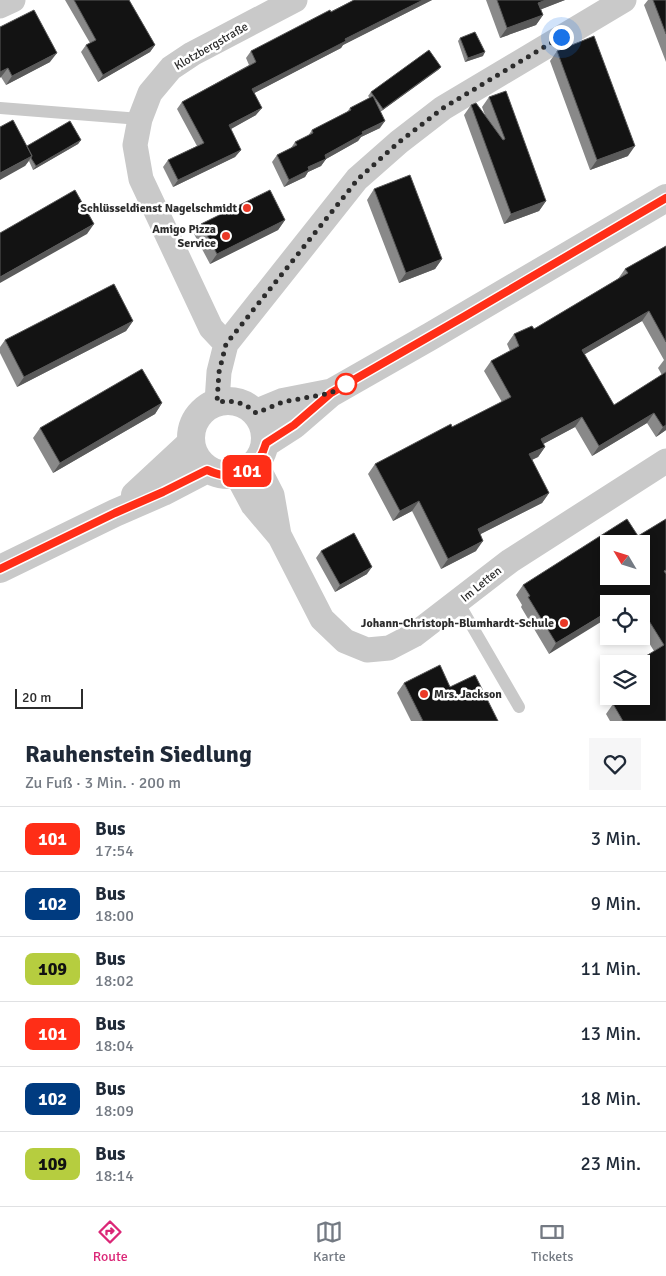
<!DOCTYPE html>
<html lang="de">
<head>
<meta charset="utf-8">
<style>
	body { margin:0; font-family:Signika,sans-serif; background:#f6f6f7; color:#1f2937; height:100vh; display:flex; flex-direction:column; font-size:19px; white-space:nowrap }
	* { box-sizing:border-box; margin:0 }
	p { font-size:16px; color:#747a83 }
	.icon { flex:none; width:28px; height:28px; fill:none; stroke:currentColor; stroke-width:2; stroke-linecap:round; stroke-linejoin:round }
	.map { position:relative; height:721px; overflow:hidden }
	.sheet { display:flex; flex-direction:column; background:#fff; flex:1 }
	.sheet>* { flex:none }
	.badge { padding:0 10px; border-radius:8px; font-size:18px; line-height:32px }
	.needle { width:32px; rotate:308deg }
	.tools { position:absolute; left:600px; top:535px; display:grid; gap:10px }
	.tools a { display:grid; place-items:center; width:50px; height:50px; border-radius:0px; background:#fff; box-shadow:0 2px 8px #0003; font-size:25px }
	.scale { position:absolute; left:15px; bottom:12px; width:68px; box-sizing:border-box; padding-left:5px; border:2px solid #2c2c2c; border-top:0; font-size:14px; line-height:18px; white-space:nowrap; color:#2c2c2c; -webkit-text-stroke:4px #fff; paint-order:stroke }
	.you { position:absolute; width:25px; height:25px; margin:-12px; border:4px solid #fff; border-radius:50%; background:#1a73e8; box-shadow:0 0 0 8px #1a73e833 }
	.map>.badge { position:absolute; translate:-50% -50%; box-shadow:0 0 0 2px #fff }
	.round { display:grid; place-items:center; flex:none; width:52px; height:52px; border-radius:0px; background:#f6f6f7 }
	.headline { display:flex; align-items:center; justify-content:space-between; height:85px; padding:0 25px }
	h1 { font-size:24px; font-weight:800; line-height:38px }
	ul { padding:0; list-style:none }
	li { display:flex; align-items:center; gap:15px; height:65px; padding:0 25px; border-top:1px solid #e0e1e3 }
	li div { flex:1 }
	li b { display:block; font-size:19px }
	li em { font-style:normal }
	li .badge { min-width:55px; font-weight:700; text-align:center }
	.dock { display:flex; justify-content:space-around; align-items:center; height:70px; border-top:1px solid #e0e1e3; background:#fff; font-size:14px; color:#747a83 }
	.dock a { display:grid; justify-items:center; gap:2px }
	.dock .on { color:#db2777 }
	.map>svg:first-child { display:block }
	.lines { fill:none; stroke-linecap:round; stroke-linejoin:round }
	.service { stroke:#c9c9c9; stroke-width:12 }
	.minor { stroke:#c9c9c9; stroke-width:25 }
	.tertiary { stroke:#c9c9c9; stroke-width:28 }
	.wall { fill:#898989; fill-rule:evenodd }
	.shaded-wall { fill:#5a5a5a }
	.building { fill:#131313; stroke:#5a5a5a; fill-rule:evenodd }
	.line-casing { stroke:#fff; stroke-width:11 }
	.line { stroke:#ff2e17; stroke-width:8 }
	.walk { stroke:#2c2c2c; stroke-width:5; stroke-dasharray:0 9 }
	.poi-dot { fill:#ea3927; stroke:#fff; stroke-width:2 }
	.stop-dot { fill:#fff; stroke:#ff2e17; stroke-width:2.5 }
	.labels { text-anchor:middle; stroke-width:5; stroke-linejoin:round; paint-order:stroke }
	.street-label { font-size:12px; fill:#2c2c2c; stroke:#fff }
	.poi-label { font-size:12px; font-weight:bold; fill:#2c2c2c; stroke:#fff; text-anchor:end }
</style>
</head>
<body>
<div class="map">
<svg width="666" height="721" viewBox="0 0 666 721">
	<rect width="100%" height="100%" fill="#fff"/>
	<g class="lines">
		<path class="service" d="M 0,108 L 140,119
			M 458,602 L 519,707"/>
		<path class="minor" d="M 0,6 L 13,0
			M 226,344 L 357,179 L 399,142 L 443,108 L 624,0
			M 217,402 L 219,372 L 226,344 L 211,328 L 141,179 L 135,145 L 140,119 L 150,93 L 171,68 L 192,54 L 295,0
			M 256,464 L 272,495 L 279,535
			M 237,475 L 253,505 L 280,537 L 322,619 L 345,641 L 367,650 L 389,648 L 414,635 L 510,561 L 666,461"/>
		<path class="tertiary" d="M191 438a37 37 0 1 1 74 0a37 37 0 1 1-74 0Z
			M 256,413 L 283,402 L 329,393
			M 266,443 L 294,425 L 331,393 L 431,336 L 666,198
			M 135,495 L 191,443
			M 0,569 L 115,513 L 163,492 L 207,469"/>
	</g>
	<path class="wall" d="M 65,0 L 129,0 L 155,45 L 150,52 L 98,82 L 81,52 L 86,45 L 90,43 Z
		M 354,0 L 432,0 L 343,45 L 341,48 L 254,93 L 256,115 L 230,129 L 241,150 L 235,157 L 173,187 L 163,167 L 168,160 L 197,146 L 177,109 L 182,102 L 249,65 L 246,58 L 251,51 Z
		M 486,0 L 565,0 L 541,9 L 543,15 L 536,25 L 500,38 Z
		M 648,0 L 666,0 L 666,62 L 644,5 Z
		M 0,27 L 50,62 L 6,85 L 1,77 Z
		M 460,38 L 483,56 L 465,62 L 458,41 Z
		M 557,51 L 628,156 L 590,170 L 550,61 Z
		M 441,67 L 438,70 L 380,112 L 380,128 L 361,137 L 358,141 L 326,159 L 321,166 L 308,172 L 305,177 L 284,187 L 272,162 L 277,155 L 291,148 L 295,142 L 308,136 L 312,130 L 347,112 L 350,108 L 370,98 L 368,96 L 371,92 Z
		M 489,97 L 546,201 L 539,211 L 504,224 L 464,115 L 471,105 L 485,115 L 482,107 Z
		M 81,140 L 78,144 L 33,170 L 29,161 L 25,166 L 27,146 Z
		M 374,189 L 442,259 L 435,269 L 399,283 L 367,200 Z
		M 285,220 L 278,230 L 210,264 L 194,234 L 201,224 Z
		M 666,246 L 666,430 L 656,437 L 647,423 L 592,456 L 575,427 L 543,444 L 545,447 L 538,457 L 532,460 L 549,493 L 542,503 L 480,534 L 476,551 L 441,569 L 412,511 L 393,521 L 368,474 L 375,464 L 452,427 L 502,402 L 484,371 L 491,361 L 510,351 L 507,344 L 514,334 L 534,329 L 618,279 L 625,269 ZM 642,321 L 664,360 L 658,368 L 662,375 L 614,405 L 584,354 Z
		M 133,321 L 126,331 L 17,387 L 0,353 L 0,347 L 5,340 Z
		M 162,403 L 155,414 L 53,473 L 33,438 L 40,428 Z
		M 666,519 L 666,721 L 610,721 L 606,714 L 613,704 L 614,703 L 610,696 L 641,696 L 654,651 L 641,630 L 641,604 L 609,604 L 549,654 L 521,607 L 522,605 L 516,595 L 523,585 L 638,536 Z
		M 321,551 L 367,574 L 335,592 L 316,558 Z
		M 609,681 L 609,694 L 605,687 Z
		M 404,683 L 498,721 L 411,721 L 397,693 Z"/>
	<path class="shaded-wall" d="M 423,0 L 432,0 L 343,45 L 341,48 L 247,97 L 252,89 L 345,39 Z
		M 546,0 L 565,0 L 532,13 L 538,3 Z
		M 543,15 L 536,25 L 500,38 L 507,28 Z
		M 155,45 L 150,52 L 98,82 L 103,75 Z
		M 485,52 L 483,56 L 465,62 L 468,58 Z
		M 57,53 L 50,62 L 6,85 L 12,76 Z
		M 441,67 L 438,70 L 380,112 L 383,109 Z
		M 8,68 L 1,77 L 0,78 L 0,72 Z
		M 262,108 L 256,115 L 224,133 L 229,125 Z
		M 385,121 L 380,128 L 361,137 L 358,141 L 326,159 L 321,166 L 308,172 L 305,177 L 284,187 L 289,180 L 325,155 L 362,132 Z
		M 81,140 L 78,144 L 33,170 L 36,166 Z
		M 635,146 L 628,156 L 590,170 L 597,160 Z
		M 241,150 L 235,157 L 173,187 L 178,180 Z
		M 32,156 L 25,166 L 0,180 L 0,173 Z
		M 546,201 L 539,211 L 504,224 L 511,214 Z
		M 285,220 L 278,230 L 210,264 L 217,254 Z
		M 94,224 L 87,234 L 0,283 L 0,277 Z
		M 442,259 L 435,269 L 399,283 L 406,273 Z
		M 649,311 L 642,321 L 575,360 L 582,350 Z
		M 133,321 L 126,331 L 17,387 L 24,377 Z
		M 162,403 L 155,414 L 53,473 L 60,463 Z
		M 654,413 L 647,423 L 592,456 L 599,446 Z
		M 582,417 L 575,427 L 534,449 L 541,439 Z
		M 666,425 L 666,430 L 656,437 L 663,427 Z
		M 545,447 L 538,457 L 522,464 L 529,454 Z
		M 549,493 L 542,503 L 471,539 L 478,529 Z
		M 419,501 L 412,511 L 393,521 L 400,511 Z
		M 483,541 L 476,551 L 441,569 L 448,559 Z
		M 372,567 L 367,574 L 335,592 L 340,585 Z
		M 634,596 L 628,604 L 621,604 Z
		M 609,611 L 609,617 L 549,654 L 556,643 Z"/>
	<path class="building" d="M 74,0 L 129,0 L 155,45 L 103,75 L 86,45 L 96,40 Z
		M 354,0 L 423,0 L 345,39 L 346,41 L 252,89 L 262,108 L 229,125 L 241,150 L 178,180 L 168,160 L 204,143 L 182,102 L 256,62 L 251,51 L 330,10 L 331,12 Z
		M 497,0 L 546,0 L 538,3 L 543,15 L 507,28 Z
		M 653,0 L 666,0 L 666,34 Z
		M 34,10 L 57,53 L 12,76 L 8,68 L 0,72 L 0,27 Z
		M 475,32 L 485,52 L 468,58 L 460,38 Z
		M 594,36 L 635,146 L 597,160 L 557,51 Z
		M 429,50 L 441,67 L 383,109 L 371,92 Z
		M 506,91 L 546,201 L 511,214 L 471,105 L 476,103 L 503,140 L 505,139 L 489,97 Z
		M 373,96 L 385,121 L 362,132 L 363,134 L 325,155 L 326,159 L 308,167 L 309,170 L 289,180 L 277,155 L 297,145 L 295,142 L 313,133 L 312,130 L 351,110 L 350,108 Z
		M 13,120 L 32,156 L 0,173 L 0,127 Z
		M 70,121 L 81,140 L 36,166 L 31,158 L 32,156 L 27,146 Z
		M 410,175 L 442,259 L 406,273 L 374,189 Z
		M 75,190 L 94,224 L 0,277 L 0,233 Z
		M 270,190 L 285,220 L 217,254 L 201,224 Z
		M 666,246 L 666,342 L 649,311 L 582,350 L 614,405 L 666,372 L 666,425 L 663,427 L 654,413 L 599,446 L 582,417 L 541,439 L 545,447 L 529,454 L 549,493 L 478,529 L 483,541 L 448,559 L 419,501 L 400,511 L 375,464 L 451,424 L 452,427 L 511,397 L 491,361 L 519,346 L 514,334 L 532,326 L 534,329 L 628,273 L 625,269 Z
		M 114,284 L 133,321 L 24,377 L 5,340 Z
		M 142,369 L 162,403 L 60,463 L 40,428 Z
		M 627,519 L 638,536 L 666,519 L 666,570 L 664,571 L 666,574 L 666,721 L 623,721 L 613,704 L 624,697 L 623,696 L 641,696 L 641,664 L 633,664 L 664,645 L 641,608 L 641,604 L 639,604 L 634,596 L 621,604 L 609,604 L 609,611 L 556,643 L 528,597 L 530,596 L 523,585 ZM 609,544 L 641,544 L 641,576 L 609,576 Z
		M 354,533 L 372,567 L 340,585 L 321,551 Z
		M 440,665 L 450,687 L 475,675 L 498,721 L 423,721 L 404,683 Z"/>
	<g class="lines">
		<defs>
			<path id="line" d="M 0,569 L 115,513 L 163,492 L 207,470 C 235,483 257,473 266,443 L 294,425 L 331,393 L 465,316 L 666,198"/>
		</defs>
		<use href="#line" class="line-casing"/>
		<use href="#line" class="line"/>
		<path class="walk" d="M 346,384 L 347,383 L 331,393 L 283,402 L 256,413 C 244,402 233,400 217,402 L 219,372 L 226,344 L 358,179 L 399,142 L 443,108 L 561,37"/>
	</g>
	<g class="poi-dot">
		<circle cx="247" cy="208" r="5"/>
		<circle cx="226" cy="236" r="5"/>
		<circle cx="564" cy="623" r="5"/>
		<circle cx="424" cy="694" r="5"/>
	</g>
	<circle class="stop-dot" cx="346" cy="384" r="10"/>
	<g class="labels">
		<g class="street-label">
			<text transform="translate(211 46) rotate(-30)" y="4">Klotzbergstraße</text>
			<text transform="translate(481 584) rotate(-39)" y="4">Im Letten</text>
		</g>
		<g class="poi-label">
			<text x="237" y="212">Schlüsseldienst Nagelschmidt</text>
			<text x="216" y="233">Amigo Pizza<tspan x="216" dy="14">Service</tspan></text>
			<text x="554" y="627">Johann-Christoph-Blumhardt-Schule</text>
			<text x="434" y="698" text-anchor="start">Mrs. Jackson</text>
		</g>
	</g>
</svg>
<div class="tools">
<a><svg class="needle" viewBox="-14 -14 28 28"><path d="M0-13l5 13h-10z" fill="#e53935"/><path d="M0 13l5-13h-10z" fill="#747a83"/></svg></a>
<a><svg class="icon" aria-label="locate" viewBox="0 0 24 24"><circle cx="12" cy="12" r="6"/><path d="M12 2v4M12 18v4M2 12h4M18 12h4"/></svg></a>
<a><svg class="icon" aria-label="layers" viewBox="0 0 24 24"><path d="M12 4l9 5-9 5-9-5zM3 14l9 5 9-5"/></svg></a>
</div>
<div class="scale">20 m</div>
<div class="you" style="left:561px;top:37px"></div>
<b class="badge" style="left:247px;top:471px;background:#ff2e17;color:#fff">101</b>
</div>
<section class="sheet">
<div class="headline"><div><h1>Rauhenstein Siedlung</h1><p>Zu Fuß · 3 Min. · 200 m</p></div><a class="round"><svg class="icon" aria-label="heart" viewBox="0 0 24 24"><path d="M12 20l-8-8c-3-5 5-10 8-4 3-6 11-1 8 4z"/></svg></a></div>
<ul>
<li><span class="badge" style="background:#ff2e17;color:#fff">101</span><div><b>Bus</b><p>17:54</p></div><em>3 Min.</em></li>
<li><span class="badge" style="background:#003b80;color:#fff">102</span><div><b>Bus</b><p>18:00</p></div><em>9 Min.</em></li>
<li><span class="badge" style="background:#b6cd3f;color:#111">109</span><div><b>Bus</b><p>18:02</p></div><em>11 Min.</em></li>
<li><span class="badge" style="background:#ff2e17;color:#fff">101</span><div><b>Bus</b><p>18:04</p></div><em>13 Min.</em></li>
<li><span class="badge" style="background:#003b80;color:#fff">102</span><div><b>Bus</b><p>18:09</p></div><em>18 Min.</em></li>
<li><span class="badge" style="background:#b6cd3f;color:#111">109</span><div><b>Bus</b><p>18:14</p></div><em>23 Min.</em></li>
</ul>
</section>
<nav class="dock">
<a class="on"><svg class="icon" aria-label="directions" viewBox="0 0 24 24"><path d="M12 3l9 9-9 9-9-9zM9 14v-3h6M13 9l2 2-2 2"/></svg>Route</a>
<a><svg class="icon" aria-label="map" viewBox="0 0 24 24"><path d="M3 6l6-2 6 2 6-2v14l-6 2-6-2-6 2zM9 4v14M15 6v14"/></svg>Karte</a>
<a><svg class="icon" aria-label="tickets" viewBox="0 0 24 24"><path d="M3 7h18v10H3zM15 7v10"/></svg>Tickets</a>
</nav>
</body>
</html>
